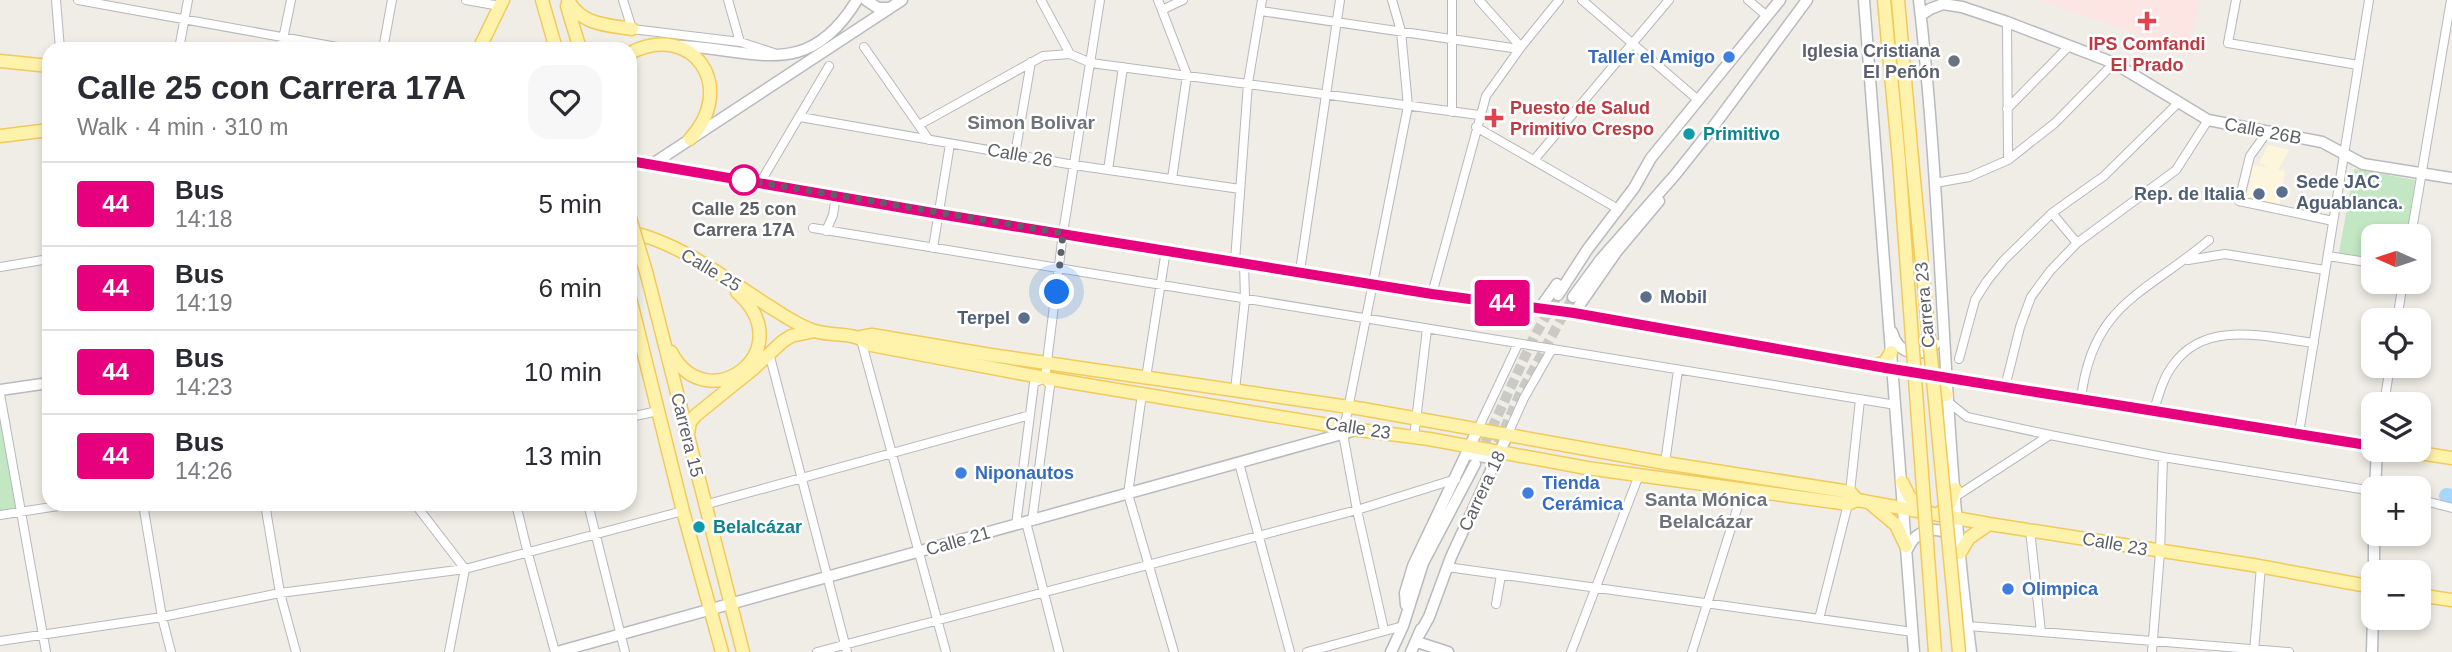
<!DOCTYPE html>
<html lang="en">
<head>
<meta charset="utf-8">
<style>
	body { margin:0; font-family:Arial,sans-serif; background:#f7f7f7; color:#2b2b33; height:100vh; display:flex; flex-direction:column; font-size:26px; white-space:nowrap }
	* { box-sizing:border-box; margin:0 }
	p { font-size:23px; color:#7c7c81 }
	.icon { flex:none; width:38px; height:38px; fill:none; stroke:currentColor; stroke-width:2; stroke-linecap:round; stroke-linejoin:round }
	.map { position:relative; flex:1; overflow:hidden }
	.drawer { position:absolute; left:42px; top:42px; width:595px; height:469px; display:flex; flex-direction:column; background:#fff; border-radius:21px; box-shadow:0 4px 10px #0003 }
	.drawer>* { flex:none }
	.badge { padding:0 14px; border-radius:5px; font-size:24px; line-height:46px }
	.needle { width:46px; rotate:273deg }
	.controls { position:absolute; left:2361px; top:224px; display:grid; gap:14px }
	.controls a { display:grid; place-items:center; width:70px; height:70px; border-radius:14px; background:#fff; box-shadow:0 4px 10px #0003; font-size:35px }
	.you { position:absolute; width:35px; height:35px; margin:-18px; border:5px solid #fff; border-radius:50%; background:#1a73e8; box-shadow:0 0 0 10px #1a73e833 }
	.map>.badge { position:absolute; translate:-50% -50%; box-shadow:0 0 0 4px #fff }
	.round { display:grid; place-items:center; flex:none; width:74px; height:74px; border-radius:21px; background:#f7f7f7 }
	.summary { display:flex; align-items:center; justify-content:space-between; height:119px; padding:0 35px }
	h1 { font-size:33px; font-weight:700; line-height:52px }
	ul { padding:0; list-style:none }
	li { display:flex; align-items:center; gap:21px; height:84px; padding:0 35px; border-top:2px solid #e1e1e2 }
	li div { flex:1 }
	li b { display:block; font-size:26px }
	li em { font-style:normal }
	li .badge { min-width:77px; font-weight:700; text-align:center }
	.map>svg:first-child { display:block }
	.commercial { fill:#fef6dc }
	.medical { fill:#fce5e2 }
	.green { fill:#c2e7c2 }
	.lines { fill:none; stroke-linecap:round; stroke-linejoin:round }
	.river { stroke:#a6d7ff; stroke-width:16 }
	.secondary-tunnel { stroke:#cacac5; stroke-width:10; stroke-dasharray:10 5; stroke-linecap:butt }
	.street-casing { stroke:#b6b8bc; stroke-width:10 }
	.secondary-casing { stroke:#b7babf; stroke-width:13 }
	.primary-casing { stroke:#f2ca5c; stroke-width:15 }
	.street { stroke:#fff; stroke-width:8 }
	.secondary { stroke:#fff; stroke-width:10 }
	.primary { stroke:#fff2ab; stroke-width:12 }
	.primary-bridge-casing { stroke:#f2ca5c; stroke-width:15; stroke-linecap:butt }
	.primary-bridge { stroke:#fff2ab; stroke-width:12 }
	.line-casing { stroke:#fff; stroke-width:16 }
	.line { stroke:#e6007e; stroke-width:10 }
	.walk { stroke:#5d6166; stroke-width:7; stroke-dasharray:0 12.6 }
	.health-dot { fill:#e0444e; stroke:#fff; stroke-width:2.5 }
	.shop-dot { fill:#3f7fe0; stroke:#fff; stroke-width:2.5 }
	.worship-dot { fill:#6b7280; stroke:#fff; stroke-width:2.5 }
	.culture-dot { fill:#0f9aa8; stroke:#fff; stroke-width:2.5 }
	.stop-dot { fill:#fff; stroke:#e6007e; stroke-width:3.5 }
	.service-dot { fill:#5c6f8a; stroke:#fff; stroke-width:2.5 }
	.labels { text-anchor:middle; stroke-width:5; stroke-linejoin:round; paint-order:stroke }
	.health-label { font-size:18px; font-weight:bold; fill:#be3a42; stroke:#fff }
	.worship-label { font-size:18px; font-weight:bold; fill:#5b616d; stroke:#fff; text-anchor:end }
	.shop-label { font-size:18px; font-weight:bold; fill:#366cbe; stroke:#fff; text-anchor:start }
	.street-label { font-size:18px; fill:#5d6166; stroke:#fff }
	.culture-label { font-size:18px; font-weight:bold; fill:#0d838f; stroke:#fff; text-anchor:start }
	.service-label { font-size:18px; font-weight:bold; fill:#4e5e75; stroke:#fff; text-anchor:start }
	.stop-label { font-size:18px; font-weight:bold; fill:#5d6166; stroke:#fff }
	.neighbourhood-label { font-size:19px; font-weight:bold; fill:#6e7378; stroke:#fff }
</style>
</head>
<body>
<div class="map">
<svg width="2452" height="652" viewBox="0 0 2452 652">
	<rect width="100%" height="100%" fill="#efede5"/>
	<path class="commercial" d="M 2268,145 L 2289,150 L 2278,170 L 2285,171 L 2280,204 L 2247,198 L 2253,165 L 2268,167 L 2259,163 Z"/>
	<path class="medical" d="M 2040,0 L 2199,0 L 2188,52 Z"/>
	<path class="green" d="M 2354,169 L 2415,180 L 2407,236 L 2373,236 L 2373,259 L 2339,253 Z
		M 0,394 L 22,511 L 0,515 Z"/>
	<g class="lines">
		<path class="river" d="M 2447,496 L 2452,497"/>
		<path class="secondary-tunnel" d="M 1479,456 L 1534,337 L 1558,295
			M 1492,457 L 1519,396 L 1573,297"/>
		<defs>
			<path id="street" d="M 56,0 L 60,49
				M 78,0 L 348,49
				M 466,0 L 500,6
				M 623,0 L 632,29 L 740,42 L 774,53
				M 728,0 L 740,42
				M 1041,0 L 1070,54
				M 1158,0 L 1187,75 L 1172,179
				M 1479,0 L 1521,47
				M 1582,0 L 1698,100
				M 1748,0 L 1767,16
				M 2236,0 L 2228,43 L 2358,65
				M 1162,10 L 1183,0
				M 1261,11 L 1519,49
				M 2007,22 L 2008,160
				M 864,47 L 929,140
				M 179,49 L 188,0
				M 281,49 L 291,0
				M 383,49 L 392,0
				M 2007,109 L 2069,46
				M 1452,112 L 1452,0
				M 800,117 L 1074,165 L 1240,189
				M 919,125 L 1043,56 L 1070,54 L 1091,63 L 1479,115
				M 1476,127 L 1613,206
				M 2268,131 L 2250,156 L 2239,201 L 2333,221
				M 1015,154 L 1031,62
				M 1534,160 L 1669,0
				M 1108,170 L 1123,67
				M 760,183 L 829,66
				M 1935,183 L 1969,177 L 2008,160 L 2055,123 L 2114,63
				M 2052,213 L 2077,243
				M 813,228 L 1896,405
				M 826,231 L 833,215 L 836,196
				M 2411,236 L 2451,0
				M 933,248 L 950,144
				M 2328,256 L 2373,263
				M 2188,260 L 2225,254 L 2325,270
				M 1235,261 L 1248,83 L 1262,0
				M 0,267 L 49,259
				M 1300,271 L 1340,0
				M 1432,294 L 1486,96 L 1521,47 L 1559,0
				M 2397,320 L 2403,282
				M 861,340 L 946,652
				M 769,353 L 847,652
				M 1959,359 L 1975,300 L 1987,281 L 2004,260 L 2052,213 L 2104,176 L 2179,102
				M 1146,378 L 1166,250
				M 2005,387 L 2020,327 L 2031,297 L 2050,271 L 2077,243 L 2176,170 L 2208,120
				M 1235,390 L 1245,299 L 1244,262
				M 0,394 L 46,652
				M 1142,394 L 1128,494 L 1174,652
				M 2081,399 C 2092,304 2145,294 2209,240
				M 1947,401 L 1967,417 L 2050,435 L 2163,457 L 2373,491
				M 2384,404 L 2390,366
				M 2154,410 C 2159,394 2163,378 2173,365 C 2205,319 2267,337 2314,343
				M 630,417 L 658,411
				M 1477,431 L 1518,344
				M 2299,433 L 2369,0
				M 1507,436 L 1524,398 L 1552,349
				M 1414,437 L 1427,329
				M 1239,463 L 1290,652
				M 1665,463 L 1678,370
				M 1850,492 L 1860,400
				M 1955,497 L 2050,435
				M 2418,499 L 2452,508
				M 143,504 L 162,617 L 171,652
				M 265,504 L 280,593 L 296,652
				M 415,504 L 465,569 L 449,652
				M 516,504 L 528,554 L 555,652
				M 588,504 L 625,652
				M 704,505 L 1030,415
				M 0,515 L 71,504
				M 1032,521 L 1050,386 L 1045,378 L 1063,233 L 1100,0
				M 1026,522 L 1059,652
				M 1016,525 L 1034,383 L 1042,379
				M 2030,530 L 2041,632
				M 1447,567 L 1913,632
				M 1496,604 L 1501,575
				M 1819,619 L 1848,504
				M 1968,626 L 2289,652
				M 1384,630 L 1357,510 L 1343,434 L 1408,106 L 1401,31 L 1392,0
				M 0,641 L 162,617 L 280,593 L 465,569 L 683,511
				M 817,652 L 1357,510 L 1456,479
				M 1307,652 L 1403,626
				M 1571,652 L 1639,475
				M 1692,652 L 1743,490
				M 2152,652 L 2160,552 L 2163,457
				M 2254,652 L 2261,566"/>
			<path id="secondary" d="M 866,0 L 878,8 L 888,8
				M 1864,0 L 1914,652
				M 1919,0 C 1944,217 1942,436 1971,652
				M 1921,15 L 1930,9 L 1943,4 L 1962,7 L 2007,22 L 2114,63 L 2208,120 L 2322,142 L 2363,164 L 2452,178
				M 680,46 C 756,49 807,82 857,0
				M 651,165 L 902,0
				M 1558,295 L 1587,250 L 1634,188 L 1651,158 L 1780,0
				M 1573,297 L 1601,259 L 1675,175 L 1710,131 L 1807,0
				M 1540,308 L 1557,284
				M 1574,313 L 1617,251 L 1659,201
				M 1892,332 C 1898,354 1920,360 1935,344
				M 0,390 L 49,383
				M 1467,454 L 1497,459
				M 2375,488 L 2377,450
				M 1907,550 C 1915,530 1936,524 1953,537
				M 2374,572 L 2374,534
				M 1406,605 L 1405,593 L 1413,566 L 1477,431
				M 1419,635 L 1429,617 L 1451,557 L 1507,436
				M 1417,642 L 1448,652
				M 557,652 L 1356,430
				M 1391,652 L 1403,626 L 1423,563 L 1475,464
				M 1411,652 L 1421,629
				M 2372,652 L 2373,616"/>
			<path id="primary" d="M 542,0 L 556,49
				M 568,0 C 581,25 607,25 632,29
				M 1884,0 L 1899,160
				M 1898,0 L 1912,159
				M 567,6 L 580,49
				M 479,49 L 503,0
				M 630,53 C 693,21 738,87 690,139
				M 0,61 L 49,66
				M 0,136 L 49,130
				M 630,161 L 939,214 L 1432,294 L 1574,313 L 1886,368 L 2373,446
				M 630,232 C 680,243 725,278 767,305 C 782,314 798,326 815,331 C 835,337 854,331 871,345 L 1045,378 L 1359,430 L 1429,439 L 1587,468 L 1848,504 L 1857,500
				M 647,275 L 743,652
				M 630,298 L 683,511 L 722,652
				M 861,337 L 872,335 L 991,355 L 1363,409 L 1665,463 L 1850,492 L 1857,500 L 1989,524 L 2253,565 L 2373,587
				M 671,352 C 707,421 803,351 737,292
				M 1875,366 L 1885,362 L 1891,352
				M 1934,376 L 1946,395
				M 688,434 L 690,422 L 696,415 L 753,369 L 782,342 L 791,336 L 815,331
				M 2400,450 L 2452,458
				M 1902,482 L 1909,496 L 1922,511
				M 1871,504 L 1896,525 L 1906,546
				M 1941,512 L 1951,501 L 1955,489
				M 1960,553 L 1969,538 L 1989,524
				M 2418,595 L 2452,600"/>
		</defs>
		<use href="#street" class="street-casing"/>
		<use href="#secondary" class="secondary-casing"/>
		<use href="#primary" class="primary-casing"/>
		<use href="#street" class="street"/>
		<use href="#secondary" class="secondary"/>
		<use href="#primary" class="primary"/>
		<defs>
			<path id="primary-bridge" d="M 1912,159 L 1959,652
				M 1899,160 L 1935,652
				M 630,218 L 647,275"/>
		</defs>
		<use href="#primary-bridge" class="primary-bridge-casing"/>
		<use href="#primary-bridge" class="primary-bridge"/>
	</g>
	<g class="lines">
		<defs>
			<path id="line" d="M 630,161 L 939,214 L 1432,294 L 1574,313 L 1886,368 L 2373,446"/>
		</defs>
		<use href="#line" class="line-casing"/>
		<use href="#line" class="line"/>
		<path class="walk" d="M 744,180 L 733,178 L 1063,233 L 1057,292"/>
	</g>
	<g class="health-dot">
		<path d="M2143.5 10.5h7v7h7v7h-7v7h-7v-7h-7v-7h7z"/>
		<path d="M1490.5 107.5h7v7h7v7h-7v7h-7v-7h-7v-7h7z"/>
	</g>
	<g class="shop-dot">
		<circle cx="1729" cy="57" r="7"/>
		<circle cx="961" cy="473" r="7"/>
		<circle cx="1528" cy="493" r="7"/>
		<circle cx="2008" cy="589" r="7"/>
	</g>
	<circle class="worship-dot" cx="1954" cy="61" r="7"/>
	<g class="culture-dot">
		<circle cx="1689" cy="134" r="7"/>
		<circle cx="699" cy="527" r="7"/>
	</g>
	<circle class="stop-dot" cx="744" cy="180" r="14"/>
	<g class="service-dot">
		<circle cx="2282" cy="192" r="7"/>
		<circle cx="2259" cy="194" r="7"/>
		<circle cx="1646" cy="297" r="7"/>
		<circle cx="1024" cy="318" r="7"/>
	</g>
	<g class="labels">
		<g class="health-label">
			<text x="2147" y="50">IPS Comfandi<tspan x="2147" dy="21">El Prado</tspan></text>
			<text x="1510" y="114" text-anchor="start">Puesto de Salud<tspan x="1510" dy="21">Primitivo Crespo</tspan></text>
		</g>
		<g class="worship-label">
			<text x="1940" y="57">Iglesia Cristiana<tspan x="1940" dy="21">El Peñón</tspan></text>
		</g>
		<g class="shop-label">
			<text x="1715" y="63" text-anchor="end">Taller el Amigo</text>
			<text x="975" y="479">Niponautos</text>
			<text x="1542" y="489">Tienda<tspan x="1542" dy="21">Cerámica</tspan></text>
			<text x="2022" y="595">Olimpica</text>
		</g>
		<g class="street-label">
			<text transform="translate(2263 131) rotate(11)" y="6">Calle 26B</text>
			<text transform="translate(1020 155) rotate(10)" y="6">Calle 26</text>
			<text transform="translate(711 270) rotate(31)" y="6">Calle 25</text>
			<text transform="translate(1925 305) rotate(-95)" y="6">Carrera 23</text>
			<text transform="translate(1358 428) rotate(9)" y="6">Calle 23</text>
			<text transform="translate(687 435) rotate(76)" y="6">Carrera 15</text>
			<text transform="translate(1482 491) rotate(-65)" y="6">Carrera 18</text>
			<text transform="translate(958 541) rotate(-16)" y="6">Calle 21</text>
			<text transform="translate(2115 544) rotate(10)" y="6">Calle 23</text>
		</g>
		<g class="culture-label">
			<text x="1703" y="140">Primitivo</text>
			<text x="713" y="533">Belalcázar</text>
		</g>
		<g class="service-label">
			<text x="2296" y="188">Sede JAC<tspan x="2296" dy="21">Aguablanca.</tspan></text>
			<text x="2245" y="200" text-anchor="end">Rep. de Italia</text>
			<text x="1660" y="303">Mobil</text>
			<text x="1010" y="324" text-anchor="end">Terpel</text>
		</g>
		<g class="stop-label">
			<text x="744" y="215">Calle 25 con<tspan x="744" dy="21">Carrera 17A</tspan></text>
		</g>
		<g class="neighbourhood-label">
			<text x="1031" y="129">Simon Bolivar</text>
			<text x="1706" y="506">Santa Mónica<tspan x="1706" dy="22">Belalcázar</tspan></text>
		</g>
	</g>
</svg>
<div class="controls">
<a><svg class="needle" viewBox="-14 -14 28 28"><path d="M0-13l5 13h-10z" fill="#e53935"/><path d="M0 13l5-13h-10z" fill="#7c7c81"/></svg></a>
<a><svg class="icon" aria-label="locate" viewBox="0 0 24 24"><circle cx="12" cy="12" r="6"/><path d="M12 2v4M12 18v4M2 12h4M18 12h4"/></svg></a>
<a><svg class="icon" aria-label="layers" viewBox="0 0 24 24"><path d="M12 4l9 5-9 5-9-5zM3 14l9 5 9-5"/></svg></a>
<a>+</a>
<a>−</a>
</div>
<div class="you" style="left:1057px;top:292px"></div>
<b class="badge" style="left:1502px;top:303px;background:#e6007e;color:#fff">44</b>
<section class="drawer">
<div class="summary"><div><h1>Calle 25 con Carrera 17A</h1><p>Walk · 4 min · 310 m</p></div><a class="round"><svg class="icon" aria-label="heart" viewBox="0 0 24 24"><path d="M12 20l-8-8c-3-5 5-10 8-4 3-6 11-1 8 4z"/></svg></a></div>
<ul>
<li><span class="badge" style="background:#e6007e;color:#fff">44</span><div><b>Bus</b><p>14:18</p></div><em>5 min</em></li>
<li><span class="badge" style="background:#e6007e;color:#fff">44</span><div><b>Bus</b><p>14:19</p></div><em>6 min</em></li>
<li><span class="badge" style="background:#e6007e;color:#fff">44</span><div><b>Bus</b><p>14:23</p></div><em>10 min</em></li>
<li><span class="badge" style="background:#e6007e;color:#fff">44</span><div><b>Bus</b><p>14:26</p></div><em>13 min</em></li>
</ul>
</section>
</div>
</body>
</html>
